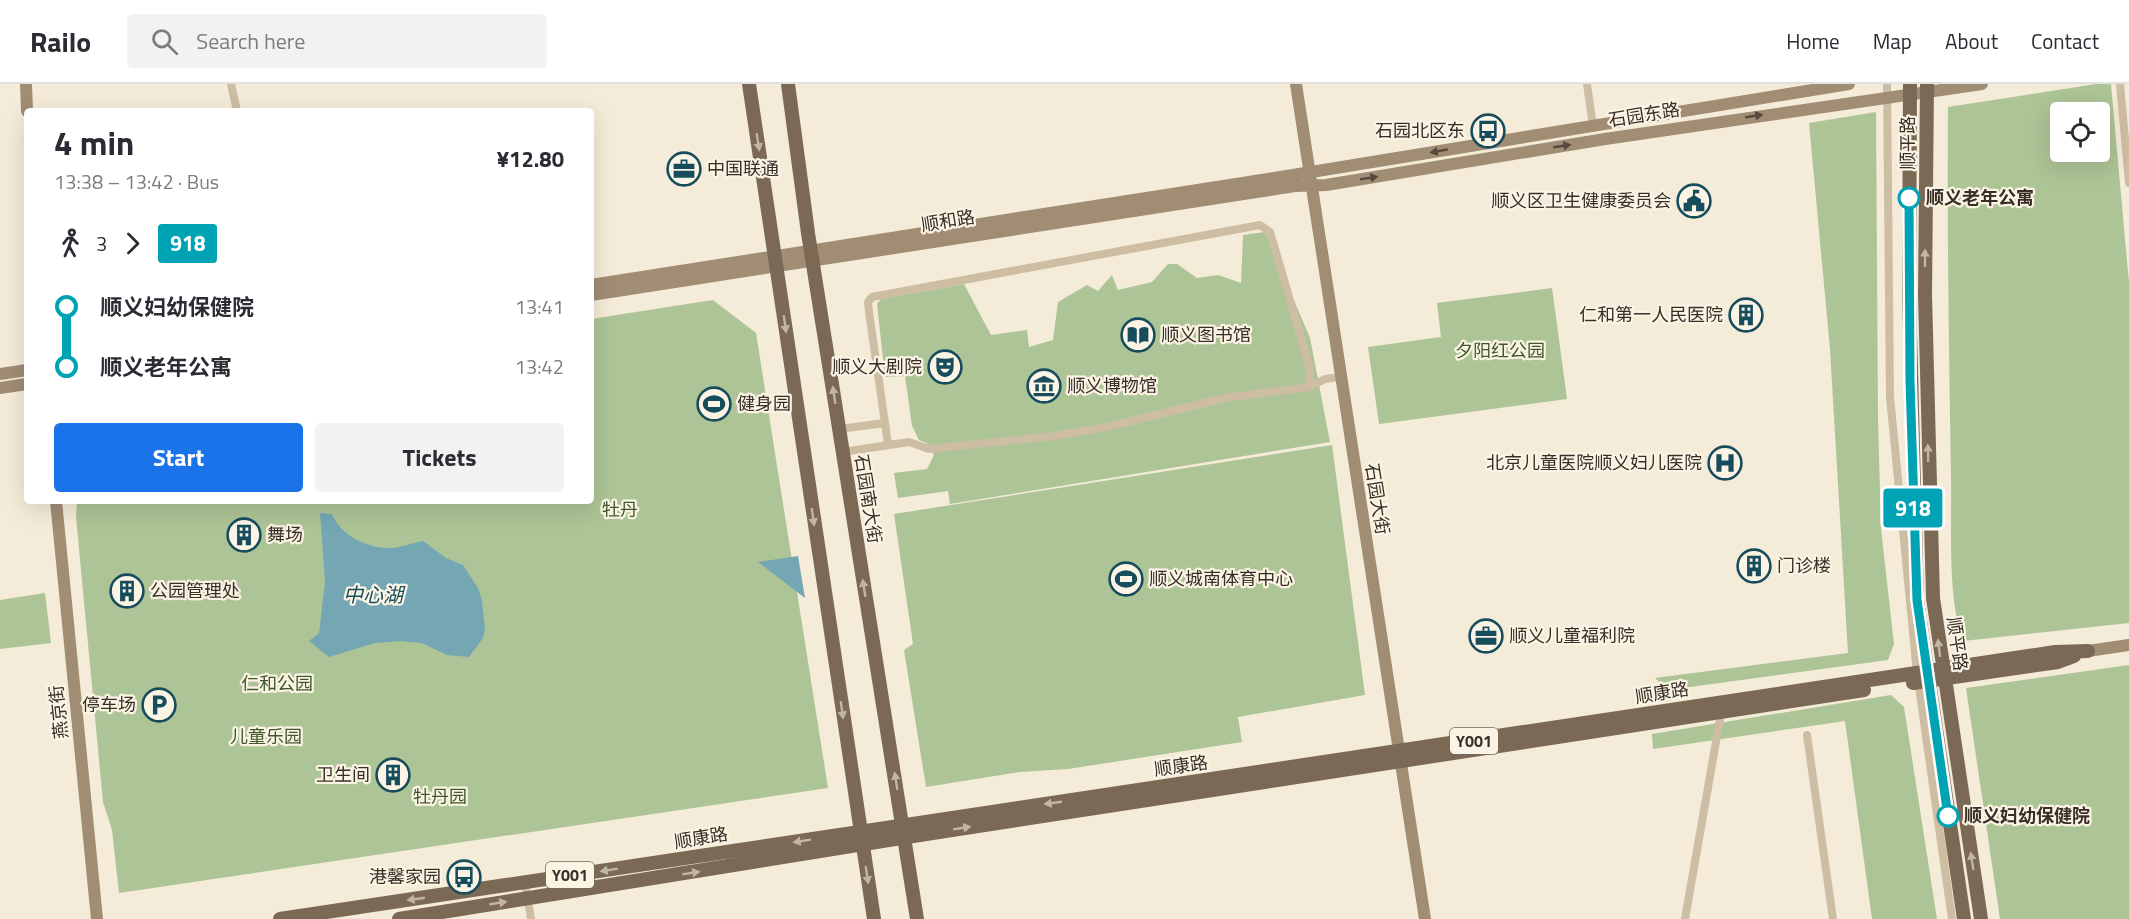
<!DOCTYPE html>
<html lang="en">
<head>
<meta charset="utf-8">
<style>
	body { margin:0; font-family:"Titillium Web","Noto Sans SC",sans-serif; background:#f2f2f3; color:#2b2b33; height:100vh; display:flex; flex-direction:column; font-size:22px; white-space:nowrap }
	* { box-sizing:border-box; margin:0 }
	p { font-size:20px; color:#7c7c81 }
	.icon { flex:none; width:33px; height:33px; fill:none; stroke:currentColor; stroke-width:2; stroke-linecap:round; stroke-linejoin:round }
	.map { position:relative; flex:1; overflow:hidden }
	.details { position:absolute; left:24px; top:24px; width:570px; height:396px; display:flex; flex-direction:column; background:#fff; border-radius:6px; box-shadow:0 6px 24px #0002 }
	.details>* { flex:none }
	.badge { padding:0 12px; border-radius:4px; font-size:21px; line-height:39px }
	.controls { position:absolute; left:2050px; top:18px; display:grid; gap:12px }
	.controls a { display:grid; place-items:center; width:60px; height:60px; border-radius:6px; background:#fff; box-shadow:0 6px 24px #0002; font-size:30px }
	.map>.badge { position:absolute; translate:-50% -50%; box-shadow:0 0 0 3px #fff }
	.legs { display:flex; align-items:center; gap:9px; height:66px; padding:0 30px; font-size:20px }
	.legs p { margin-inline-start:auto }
	.summary { display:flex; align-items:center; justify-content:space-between; height:102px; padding:0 30px }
	h1 { font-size:33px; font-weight:700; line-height:45px }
	.primary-button { display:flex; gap:12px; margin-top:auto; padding:12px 30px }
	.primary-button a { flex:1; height:69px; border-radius:6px; background:#1a73e8; color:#fff; font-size:24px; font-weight:700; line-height:69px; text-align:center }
	.primary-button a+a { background:#f2f2f3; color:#2b2b33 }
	ul { padding:0 30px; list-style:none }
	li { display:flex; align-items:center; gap:21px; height:60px; font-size:22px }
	li i { display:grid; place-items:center; width:9px; height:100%; margin:0 8px; background:currentColor }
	li i::after { content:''; width:15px; height:15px; margin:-8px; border:4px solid; border-radius:50%; background:#fff }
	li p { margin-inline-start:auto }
	li:first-child i { background:linear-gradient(#0000 50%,currentColor 0) }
	li:last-child i { background:linear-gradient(currentColor 50%,#0000 0) }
	header { display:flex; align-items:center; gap:36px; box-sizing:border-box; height:84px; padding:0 30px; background:#fff; border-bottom:2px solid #e1e1e2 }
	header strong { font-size:28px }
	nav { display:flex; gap:33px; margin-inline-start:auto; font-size:21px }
	.search { width:420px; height:54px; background:#f2f2f3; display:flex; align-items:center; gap:15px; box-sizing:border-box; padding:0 21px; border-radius:6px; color:#7c7c81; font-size:22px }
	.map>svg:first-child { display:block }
	.green { fill:#adc496; fill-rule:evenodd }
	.water { fill:#74a6b4 }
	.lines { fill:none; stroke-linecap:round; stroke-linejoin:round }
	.street { stroke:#cdbda3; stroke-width:8 }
	.secondary { stroke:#a18c74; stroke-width:12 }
	.primary { stroke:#7b6855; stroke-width:14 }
	.oneway { fill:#574a3d }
	.oneway2 { fill:#c1b5a4 }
	.line-1-casing { stroke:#fff; stroke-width:14 }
	.line-1 { stroke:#00a3b4; stroke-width:9 }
	.stop-1-dot { fill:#fff; stroke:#00a3b4; stroke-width:3 }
	.labels { text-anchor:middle; stroke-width:4.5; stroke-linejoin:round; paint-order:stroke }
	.shield { fill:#fbf4e4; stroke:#72695f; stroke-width:1.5 }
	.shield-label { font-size:16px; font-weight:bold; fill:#372e26 }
	.street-label { font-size:18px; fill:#372e26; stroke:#fbf4e4 }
	.poi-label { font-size:18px; fill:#372e26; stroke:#fbf4e4; text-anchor:start }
	.stop-label { font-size:18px; font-weight:bold; fill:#372e26; stroke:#fbf4e4; text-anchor:start }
	.park-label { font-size:18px; fill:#3e5827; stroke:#fbf4e4 }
	.water-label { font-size:20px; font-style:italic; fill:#174c5d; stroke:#fbf4e4 }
</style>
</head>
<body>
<header>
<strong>Railo</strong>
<div class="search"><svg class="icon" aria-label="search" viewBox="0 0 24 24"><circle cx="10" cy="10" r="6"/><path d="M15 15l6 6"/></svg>Search here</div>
<nav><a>Home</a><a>Map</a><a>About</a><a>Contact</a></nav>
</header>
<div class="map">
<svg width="2129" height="835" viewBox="0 0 2129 835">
	<rect width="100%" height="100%" fill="#f4ebd8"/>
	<path class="green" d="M 2096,0 L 2111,0 L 2129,199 L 2129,539 L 1963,557 C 1947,514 1952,442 1951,394 C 1949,270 1947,147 1948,23 ZM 2061,28 L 2100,28 L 2100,68 L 2061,68 Z
		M 1876,28 L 1878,335 L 1881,445 L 1894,560 L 1888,576 L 1668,606 L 1655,594 L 1848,569 L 1830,265 L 1809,39 Z
		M 1265,148 L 1310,254 L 1330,358 L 950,420 L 948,407 L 898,414 L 894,389 L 927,385 L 934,371 L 928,360 L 919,356 L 912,342 L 905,292 L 885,293 L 877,220 L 881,215 L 964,200 L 991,251 L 1027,246 L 1029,263 L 1053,256 L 1058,218 L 1087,201 L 1098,207 L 1112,191 L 1118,206 L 1152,198 L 1168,180 L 1177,180 L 1197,194 L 1218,191 L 1241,199 L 1243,151 Z
		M 1552,204 L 1567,315 L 1379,340 L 1368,263 L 1441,253 L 1437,219 Z
		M 713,216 L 756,249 L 828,704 L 119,809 L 112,746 L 103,718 L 76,433 L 77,417 L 591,417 L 591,235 Z
		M 1332,361 L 1365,611 L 1238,633 L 1242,658 L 1068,685 L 1020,688 L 926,703 L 904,566 L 913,560 L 894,430 Z
		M 45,509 L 51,559 L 0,565 L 0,516 Z
		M 2129,581 L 2129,835 L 2000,835 L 1966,604 Z
		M 1891,611 L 1904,623 L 1937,835 L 1872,835 L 1845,637 L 1653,665 L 1652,650 Z"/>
	<path class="water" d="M 320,429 L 332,430 C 340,450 364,463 386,464 C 398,465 411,459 423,457 L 446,474 L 463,481 L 478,504 L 482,516 L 485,546 L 483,554 L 469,573 L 447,571 L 422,559 L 400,557 L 375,559 L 329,573 L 309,557 L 319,549 L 325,498 Z
		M 798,472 L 805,514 L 758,478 Z"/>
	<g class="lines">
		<path class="street" d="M 231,0 L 237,27
			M 1587,0 L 1593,42
			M 1887,0 L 1890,313 L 1917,589 L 1952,835
			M 2120,0 L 2129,99
			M 885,339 L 888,361
			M 839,345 L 885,339 L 869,228 L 868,218 L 872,213 L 1260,141 L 1270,148 L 1309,281 L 1310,303
			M 842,368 L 909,358 L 929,365 L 1053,352 L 1107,343 L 1225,314 L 1309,303 L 1325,295 L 1340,293
			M 1807,651 L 1833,835
			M 525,798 L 531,835
			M 1685,835 L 1721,629"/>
		<path class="secondary" d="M 26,0 L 27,27
			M 1296,0 L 1425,835
			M 591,201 L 1293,91 L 1849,0
			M 591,211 L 1295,102 L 1326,101 L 1605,55 L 1982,0
			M 0,290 L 27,286
			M 0,304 L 27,300
			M 56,417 L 97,835
			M 2088,567 L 2129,561"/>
		<path class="primary" d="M 749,0 L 874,835
			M 788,0 L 808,149 L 917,835
			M 1910,0 L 1909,210 L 1917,516 L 1964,835
			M 1927,0 L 1925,211 L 1933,514 L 1981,835
			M 1913,599 L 2058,578 L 2074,572
			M 280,835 L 1956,583 L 2055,568 L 2088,567
			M 399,835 L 926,750 L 1864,606"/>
	</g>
	<defs><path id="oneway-solid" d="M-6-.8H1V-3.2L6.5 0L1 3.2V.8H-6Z" transform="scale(1.5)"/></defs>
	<g class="oneway">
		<use href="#oneway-solid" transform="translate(1754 32) rotate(-9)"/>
		<use href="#oneway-solid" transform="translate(1562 62) rotate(-9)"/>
		<use href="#oneway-solid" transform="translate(1439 67) rotate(170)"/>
		<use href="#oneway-solid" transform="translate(1369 94) rotate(-9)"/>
	</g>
	<g class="oneway2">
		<use href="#oneway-solid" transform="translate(758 58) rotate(81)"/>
		<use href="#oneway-solid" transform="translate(1925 174) rotate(-90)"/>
		<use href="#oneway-solid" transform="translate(785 240) rotate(82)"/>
		<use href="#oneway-solid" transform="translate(834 311) rotate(-99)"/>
		<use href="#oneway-solid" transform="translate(1928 369) rotate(-91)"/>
		<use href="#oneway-solid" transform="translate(813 433) rotate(82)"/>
		<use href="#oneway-solid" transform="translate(864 504) rotate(-99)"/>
		<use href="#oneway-solid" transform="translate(1939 564) rotate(-97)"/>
		<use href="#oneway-solid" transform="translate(842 626) rotate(82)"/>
		<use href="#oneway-solid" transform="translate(896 697) rotate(-99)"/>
		<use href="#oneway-solid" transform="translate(1053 719) rotate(172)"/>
		<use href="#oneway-solid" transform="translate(962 744) rotate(-9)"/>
		<use href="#oneway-solid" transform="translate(802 757) rotate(171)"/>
		<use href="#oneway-solid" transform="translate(1972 777) rotate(-99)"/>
		<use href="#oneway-solid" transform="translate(609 786) rotate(171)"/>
		<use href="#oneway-solid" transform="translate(691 789) rotate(-9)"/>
		<use href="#oneway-solid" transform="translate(867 791) rotate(81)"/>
		<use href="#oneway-solid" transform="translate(416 815) rotate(172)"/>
		<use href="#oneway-solid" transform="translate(498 819) rotate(-9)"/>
	</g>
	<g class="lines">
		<defs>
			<path id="line-1" d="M 1909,114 L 1910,297 L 1917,516 L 1948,732"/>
		</defs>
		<use href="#line-1" class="line-1-casing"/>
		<use href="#line-1" class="line-1"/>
	</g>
	<defs>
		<symbol id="bus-ring" viewBox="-11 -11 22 22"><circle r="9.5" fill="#fbf4e4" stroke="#174c5d" stroke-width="1.5"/><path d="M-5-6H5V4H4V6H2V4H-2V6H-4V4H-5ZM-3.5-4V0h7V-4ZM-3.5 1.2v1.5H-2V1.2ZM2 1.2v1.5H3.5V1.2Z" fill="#174c5d"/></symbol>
		<symbol id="office-ring" viewBox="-11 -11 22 22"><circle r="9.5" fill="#fbf4e4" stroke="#174c5d" stroke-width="1.5"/><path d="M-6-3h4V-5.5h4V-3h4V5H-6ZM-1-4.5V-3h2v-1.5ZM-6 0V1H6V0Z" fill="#174c5d"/></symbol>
		<symbol id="civic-ring" viewBox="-11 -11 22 22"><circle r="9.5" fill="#fbf4e4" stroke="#174c5d" stroke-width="1.5"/><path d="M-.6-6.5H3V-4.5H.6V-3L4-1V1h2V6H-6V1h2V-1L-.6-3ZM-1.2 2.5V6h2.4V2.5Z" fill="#174c5d"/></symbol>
		<symbol id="building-ring" viewBox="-11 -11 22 22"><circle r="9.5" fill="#fbf4e4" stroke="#174c5d" stroke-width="1.5"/><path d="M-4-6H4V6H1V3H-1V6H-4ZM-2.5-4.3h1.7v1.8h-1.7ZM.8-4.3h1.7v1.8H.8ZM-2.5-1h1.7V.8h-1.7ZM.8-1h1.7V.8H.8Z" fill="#174c5d"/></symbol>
		<symbol id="library-ring" viewBox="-11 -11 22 22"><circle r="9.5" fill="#fbf4e4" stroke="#174c5d" stroke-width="1.5"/><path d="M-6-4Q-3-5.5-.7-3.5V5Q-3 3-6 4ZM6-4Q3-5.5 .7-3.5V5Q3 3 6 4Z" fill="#174c5d"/></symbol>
		<symbol id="theatre-ring" viewBox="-11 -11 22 22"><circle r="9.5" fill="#fbf4e4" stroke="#174c5d" stroke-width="1.5"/><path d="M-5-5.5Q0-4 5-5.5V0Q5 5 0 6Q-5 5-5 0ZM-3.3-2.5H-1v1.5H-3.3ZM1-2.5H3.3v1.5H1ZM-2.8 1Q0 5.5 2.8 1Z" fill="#174c5d"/></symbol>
		<symbol id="museum-ring" viewBox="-11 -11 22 22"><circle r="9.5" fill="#fbf4e4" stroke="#174c5d" stroke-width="1.5"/><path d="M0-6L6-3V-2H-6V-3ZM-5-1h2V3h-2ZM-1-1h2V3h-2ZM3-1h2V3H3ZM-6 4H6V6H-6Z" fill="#174c5d"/></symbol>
		<symbol id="stadium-ring" viewBox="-11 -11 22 22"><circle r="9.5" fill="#fbf4e4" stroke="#174c5d" stroke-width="1.5"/><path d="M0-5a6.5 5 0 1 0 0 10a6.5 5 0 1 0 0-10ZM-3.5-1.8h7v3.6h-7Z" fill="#174c5d"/></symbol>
		<symbol id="hospital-ring" viewBox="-11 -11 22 22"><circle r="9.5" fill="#fbf4e4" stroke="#174c5d" stroke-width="1.5"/><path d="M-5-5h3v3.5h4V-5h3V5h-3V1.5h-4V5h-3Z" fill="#174c5d"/></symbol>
		<symbol id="parking-ring" viewBox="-11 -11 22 22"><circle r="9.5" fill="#fbf4e4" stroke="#174c5d" stroke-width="1.5"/><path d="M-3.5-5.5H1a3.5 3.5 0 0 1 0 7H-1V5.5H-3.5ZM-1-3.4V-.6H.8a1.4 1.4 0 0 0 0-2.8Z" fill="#174c5d"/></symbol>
	</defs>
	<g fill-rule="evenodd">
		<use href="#bus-ring" x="1469" y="28" width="38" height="38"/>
		<use href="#office-ring" x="665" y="66" width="38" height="38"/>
		<use href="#civic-ring" x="1675" y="98" width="38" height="38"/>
		<use href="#building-ring" x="1727" y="212" width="38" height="38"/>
		<use href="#library-ring" x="1119" y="232" width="38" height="38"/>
		<use href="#theatre-ring" x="926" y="264" width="38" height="38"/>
		<use href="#museum-ring" x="1025" y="283" width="38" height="38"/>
		<use href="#stadium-ring" x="695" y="301" width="38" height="38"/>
		<use href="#hospital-ring" x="1706" y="360" width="38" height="38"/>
		<use href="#building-ring" x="225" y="432" width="38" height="38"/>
		<use href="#building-ring" x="1735" y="463" width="38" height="38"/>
		<use href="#stadium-ring" x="1107" y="476" width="38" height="38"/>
		<use href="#building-ring" x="108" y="488" width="38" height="38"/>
		<use href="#office-ring" x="1467" y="533" width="38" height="38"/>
		<use href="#parking-ring" x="140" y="602" width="38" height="38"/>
		<use href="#building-ring" x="374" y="672" width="38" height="38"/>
		<use href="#bus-ring" x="445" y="774" width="38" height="38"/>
	</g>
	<g class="stop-1-dot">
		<circle cx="1909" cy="114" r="10"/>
		<circle cx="1948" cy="732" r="10"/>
	</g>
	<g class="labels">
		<g class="shield">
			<rect x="1450" y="644" width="48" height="26" rx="4.5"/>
			<rect x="546" y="778" width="48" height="26" rx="4.5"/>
		</g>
		<g class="shield-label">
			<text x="1474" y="663">Y001</text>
			<text x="570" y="797">Y001</text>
		</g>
		<g class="street-label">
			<text transform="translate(1644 31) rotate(-9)" y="6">石园东路</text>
			<text transform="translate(1908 59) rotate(-90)" y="6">顺平路</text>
			<text transform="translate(948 137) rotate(-9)" y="6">顺和路</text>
			<text transform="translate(868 415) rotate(81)" y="6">石园南大街</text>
			<text transform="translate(1377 415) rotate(81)" y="6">石园大街</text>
			<text transform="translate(1957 560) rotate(82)" y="6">顺平路</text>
			<text transform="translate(1662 609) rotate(-9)" y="6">顺康路</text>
			<text transform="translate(59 628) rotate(-96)" y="6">燕京街</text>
			<text transform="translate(1181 682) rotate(-8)" y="6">顺康路</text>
			<text transform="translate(701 754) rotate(-9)" y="6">顺康路</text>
		</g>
		<g class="poi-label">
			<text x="1465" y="53" text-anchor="end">石园北区东</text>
			<text x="707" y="91">中国联通</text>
			<text x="1671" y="123" text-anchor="end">顺义区卫生健康委员会</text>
			<text x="1723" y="237" text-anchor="end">仁和第一人民医院</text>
			<text x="1161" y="257">顺义图书馆</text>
			<text x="922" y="289" text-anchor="end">顺义大剧院</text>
			<text x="1067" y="308">顺义博物馆</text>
			<text x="737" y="326">健身园</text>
			<text x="1702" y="385" text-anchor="end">北京儿童医院顺义妇儿医院</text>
			<text x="267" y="457">舞场</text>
			<text x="1777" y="488">门诊楼</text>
			<text x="1149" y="501">顺义城南体育中心</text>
			<text x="150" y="513">公园管理处</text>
			<text x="1509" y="558">顺义儿童福利院</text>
			<text x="136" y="627" text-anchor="end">停车场</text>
			<text x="370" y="697" text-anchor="end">卫生间</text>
			<text x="441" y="799" text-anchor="end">港馨家园</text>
		</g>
		<g class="stop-label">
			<text x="1926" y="120">顺义老年公寓</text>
			<text x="1964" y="738">顺义妇幼保健院</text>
		</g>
		<g class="park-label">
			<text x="1500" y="273">夕阳红公园</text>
			<text x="620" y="432">牡丹</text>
			<text x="277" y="606">仁和公园</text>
			<text x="266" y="659">儿童乐园</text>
			<text x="440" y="719">牡丹园</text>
		</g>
		<g class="water-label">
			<text x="373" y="518">中心湖</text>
		</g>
	</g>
</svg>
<div class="controls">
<a><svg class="icon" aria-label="locate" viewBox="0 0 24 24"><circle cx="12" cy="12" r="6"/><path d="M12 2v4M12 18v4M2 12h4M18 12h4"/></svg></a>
</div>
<b class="badge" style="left:1913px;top:424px;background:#00a3b4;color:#fff">918</b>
<section class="details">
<div class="summary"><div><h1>4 min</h1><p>13:38 – 13:42 · Bus</p></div><b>¥12.80</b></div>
<div class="legs"><svg class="icon" aria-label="walk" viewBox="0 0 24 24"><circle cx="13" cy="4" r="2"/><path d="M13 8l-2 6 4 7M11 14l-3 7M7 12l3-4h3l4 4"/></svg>3<svg class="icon" aria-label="forward" viewBox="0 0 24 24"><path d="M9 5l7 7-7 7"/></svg><b class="badge" style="background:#00a3b4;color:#fff">918</b></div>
<ul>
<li><i style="color:#00a3b4"></i><b>顺义妇幼保健院</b><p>13:41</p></li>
<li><i style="color:#00a3b4"></i><b>顺义老年公寓</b><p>13:42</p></li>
</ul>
<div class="primary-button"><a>Start</a><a>Tickets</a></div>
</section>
</div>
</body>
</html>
